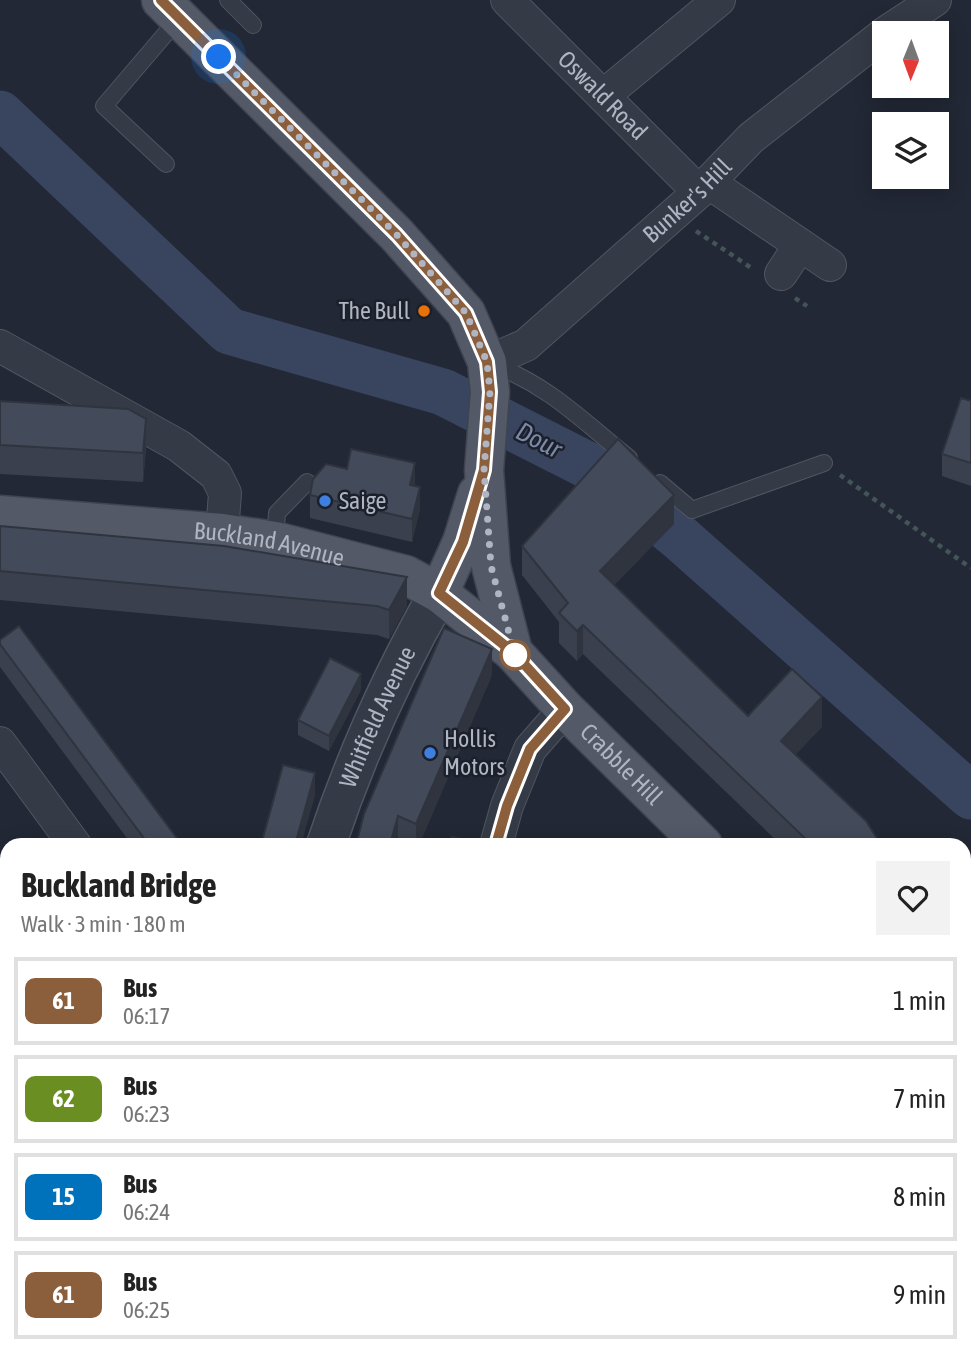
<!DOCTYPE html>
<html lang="en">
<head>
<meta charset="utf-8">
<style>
	body { margin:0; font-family:"Asap Condensed",sans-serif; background:#f2f2f2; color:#222; height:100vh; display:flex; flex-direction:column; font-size:26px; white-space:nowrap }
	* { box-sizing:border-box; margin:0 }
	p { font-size:23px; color:#767676 }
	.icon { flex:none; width:38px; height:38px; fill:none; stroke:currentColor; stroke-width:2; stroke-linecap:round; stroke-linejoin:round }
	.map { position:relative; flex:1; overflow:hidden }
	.sheet { position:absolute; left:0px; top:838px; width:971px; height:527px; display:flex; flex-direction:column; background:#fff; border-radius:21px 21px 0 0; box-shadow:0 4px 18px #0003 }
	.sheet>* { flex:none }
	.badge { padding:0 14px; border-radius:10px; font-size:24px; line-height:46px }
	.needle { width:46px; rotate:181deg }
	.controls { position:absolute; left:872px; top:21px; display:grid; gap:14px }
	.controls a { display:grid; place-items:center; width:77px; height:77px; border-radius:0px; background:#fff; box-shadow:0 4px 18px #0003; font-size:35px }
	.you { position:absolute; width:35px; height:35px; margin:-18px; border:5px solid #fff; border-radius:50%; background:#1a73e8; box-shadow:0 0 0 10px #1a73e833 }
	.map>.badge { position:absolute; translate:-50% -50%; box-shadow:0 0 0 4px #fff }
	.round { display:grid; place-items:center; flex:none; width:74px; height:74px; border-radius:0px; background:#f2f2f2 }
	.overview { display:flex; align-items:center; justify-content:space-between; height:119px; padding:0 21px }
	h1 { font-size:33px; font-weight:700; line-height:52px }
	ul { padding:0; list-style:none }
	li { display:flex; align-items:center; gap:21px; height:88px; margin:0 14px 10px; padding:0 7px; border:4px solid #e0e0e0; border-radius:0px }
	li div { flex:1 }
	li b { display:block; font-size:26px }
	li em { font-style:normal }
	li .badge { min-width:77px; font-weight:700; text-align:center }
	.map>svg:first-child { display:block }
	.green { fill:#28383b }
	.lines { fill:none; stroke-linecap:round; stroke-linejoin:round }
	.river { stroke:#39445e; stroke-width:47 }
	.service-casing { stroke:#505561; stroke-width:18 }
	.minor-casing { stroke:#505561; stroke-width:34 }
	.tertiary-casing { stroke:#505561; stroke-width:41 }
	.primary-casing { stroke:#3f4450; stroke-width:41 }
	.path { stroke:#455458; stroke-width:4.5; stroke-dasharray:5 5; stroke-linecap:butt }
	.service { stroke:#353b46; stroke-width:16 }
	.minor { stroke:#353b46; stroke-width:32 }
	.tertiary { stroke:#353b46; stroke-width:38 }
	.primary { stroke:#535966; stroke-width:38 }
	.wall { fill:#3a404d }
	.shaded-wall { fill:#2f343f }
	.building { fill:#434b5a; stroke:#2f343f; stroke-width:2 }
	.line-casing { stroke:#fff; stroke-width:16 }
	.line { stroke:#8b5e3c; stroke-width:10 }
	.walk { stroke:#b0b5c3; stroke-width:7; stroke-dasharray:0 12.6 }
	.food-dot { fill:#e8710a; stroke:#1b202b; stroke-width:2.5 }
	.shop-dot { fill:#3f7fe0; stroke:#1b202b; stroke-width:2.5 }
	.stop-dot { fill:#fff; stroke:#8b5e3c; stroke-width:3.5 }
	.labels { text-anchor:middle; stroke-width:5; stroke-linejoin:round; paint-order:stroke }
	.street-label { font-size:24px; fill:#b0b5c3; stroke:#1b202b }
	.poi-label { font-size:24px; fill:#b0b5c3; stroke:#1b202b; text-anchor:start }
	.water-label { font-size:26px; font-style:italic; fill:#7b89a9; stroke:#1b202b }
</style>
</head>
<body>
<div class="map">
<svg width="971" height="1364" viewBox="0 0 971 1364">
	<rect width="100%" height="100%" fill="#222835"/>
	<path class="green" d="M 117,1358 L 316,1358 L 321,1364 L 113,1364 Z"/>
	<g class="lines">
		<path class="river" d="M 0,114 L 229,331 L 443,392 L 595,469 L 679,537 L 971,796"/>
		<defs>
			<path id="service" d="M 228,0 L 253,25
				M 166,164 L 104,106 L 179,18
				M 490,363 C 551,387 578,417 629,458
				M 660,483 L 692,510 L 824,463
				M 275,541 L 277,513 L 307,482
				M 826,1364 L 830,1358"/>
			<g id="minor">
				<path id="s1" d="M 507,0 L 699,192"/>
				<path d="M 885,33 L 935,0"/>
				<path d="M 603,96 L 719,0"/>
				<path d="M 708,182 L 830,265"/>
				<path d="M 781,274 L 800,245"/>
				<path d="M 0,346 L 179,446 L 216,475 L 225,493 L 222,533"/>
				<path id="s2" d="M 487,362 L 526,345 L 699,192 L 751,138 L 884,34"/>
				<path d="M 0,743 L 75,845"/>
				<path d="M 496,845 L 507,806 L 530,749 L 565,709"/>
				<path d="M 964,1090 L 971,1085"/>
				<path d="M 0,1262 L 7,1267"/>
				<path d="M 506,1358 L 512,1364"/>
			</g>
			<g id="tertiary">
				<path id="s3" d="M 326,845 C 355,758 393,673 439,593"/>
				<path d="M 95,1364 L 99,1358"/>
			</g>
			<g id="primary">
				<path d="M 161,0 L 397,235 L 466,313 L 487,362 L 490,392 L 484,470 L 491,566 L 513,652"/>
				<path id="s4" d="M 0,515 L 222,533 L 275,541 L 406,575 L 439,593 L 513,652 L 565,709 L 703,845"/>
				<path d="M 439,593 L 462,542 L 477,494"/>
				<path d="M 964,1169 L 971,1177"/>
			</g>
		</defs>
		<use href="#service" class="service-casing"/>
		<use href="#minor" class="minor-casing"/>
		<use href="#tertiary" class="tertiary-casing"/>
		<use href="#primary" class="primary-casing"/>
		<path class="path" d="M 696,231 L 753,269
			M 795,298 L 807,306
			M 840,475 L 971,568"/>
		<use href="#service" class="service"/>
		<use href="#minor" class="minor"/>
		<use href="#tertiary" class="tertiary"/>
		<use href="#primary" class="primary"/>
	</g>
	<path class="wall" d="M 0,401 L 146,449 L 143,482 L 0,474 Z
		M 971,401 L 971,486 L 942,476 L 942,454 Z
		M 415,486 L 420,509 L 412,542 L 310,518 L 310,495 Z
		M 674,524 L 614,585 L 748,716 L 822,727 L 795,755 L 881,845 L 781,845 L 583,654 L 577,661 L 559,643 L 559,622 L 522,575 L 522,546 Z
		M 0,526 L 407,606 L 389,639 L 377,635 L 0,600 Z
		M 0,640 L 182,845 L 132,845 L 0,667 Z
		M 492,675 L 419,845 L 403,845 L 398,843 L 356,845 Z
		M 361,690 L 329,751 L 298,735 L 298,720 Z
		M 0,952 L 7,955 L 7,1035 L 0,1033 Z
		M 419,1358 L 481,1358 L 485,1364 L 424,1364 Z
		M 610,1358 L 717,1358 L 723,1364 L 617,1364 Z"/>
	<path class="shaded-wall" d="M 146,419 L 146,449 L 143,482 L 143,453 Z
		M 415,463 L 415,486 L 410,485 Z
		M 420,487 L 420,509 L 412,542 L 412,519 Z
		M 674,495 L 674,524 L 600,600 L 600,571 Z
		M 407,577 L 407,606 L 389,639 L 389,610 Z
		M 583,625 L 583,654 L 577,661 L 577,631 Z
		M 492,649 L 492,675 L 419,845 L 416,845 L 416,824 Z
		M 361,674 L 361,690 L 329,751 L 329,736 Z
		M 822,697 L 822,727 L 781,770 L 781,741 Z
		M 315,773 L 315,796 L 301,845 L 295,845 Z
		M 398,816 L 398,843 L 397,845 L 390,845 Z
		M 971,1031 L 971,1060 L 964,1065 L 964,1035 Z
		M 7,1333 L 7,1356 L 0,1364 L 0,1343 Z
		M 971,1333 L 971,1356 L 966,1364 L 952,1364 L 956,1358 L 964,1358 L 964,1344 Z"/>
	<path class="building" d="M 961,398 L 971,401 L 971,463 L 942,454 Z
		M 0,401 L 128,409 L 146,419 L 143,453 L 0,445 Z
		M 618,439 L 674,495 L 600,571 L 748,716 L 792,669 L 822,697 L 781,741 L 866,821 L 881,845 L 812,845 L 583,625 L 577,631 L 559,613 L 568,603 L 522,546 Z
		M 351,449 L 415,463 L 410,485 L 420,487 L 412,519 L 310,495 L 313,479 L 326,464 L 347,469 Z
		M 0,526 L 224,546 L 407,577 L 389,610 L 377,606 L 0,571 Z
		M 19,626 L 182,845 L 149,845 L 0,644 L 0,640 Z
		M 444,628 L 492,649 L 416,824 L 398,816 L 390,845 L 356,845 L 364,814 Z
		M 330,658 L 361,674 L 329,736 L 298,720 Z
		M 283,765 L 315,773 L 295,845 L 261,845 Z
		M 452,837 L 477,842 L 476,845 L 450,845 Z
		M 0,952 L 7,955 L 7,1006 L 0,1004 Z
		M 964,972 L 971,983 L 971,1031 L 964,1035 Z
		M 971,1264 L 971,1333 L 964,1344 L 964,1275 Z
		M 0,1323 L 7,1328 L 7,1333 L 0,1343 Z
		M 440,1358 L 481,1358 L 485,1364 L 445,1364 Z
		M 644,1358 L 717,1358 L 723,1364 L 651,1364 Z
		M 913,1358 L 956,1358 L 952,1364 L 909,1364 Z"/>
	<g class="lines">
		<defs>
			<path id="line" d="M 161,0 L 397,235 L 466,313 L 487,362 L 490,392 L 484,470 L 463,542 L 439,593 L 513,652 L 565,709 L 530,749 L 507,806 L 496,845"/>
		</defs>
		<use href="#line" class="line-casing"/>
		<use href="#line" class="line"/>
		<path class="walk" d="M 219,57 L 397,235 L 466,313 L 487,362 L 490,392 L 484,470 L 491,566 L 515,655"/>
	</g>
	<circle class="food-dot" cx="424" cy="311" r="7"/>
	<g class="shop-dot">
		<circle cx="325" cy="501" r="7"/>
		<circle cx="430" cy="753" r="7"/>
	</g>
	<circle class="stop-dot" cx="515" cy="655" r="14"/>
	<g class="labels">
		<g class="street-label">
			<text dy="8" stroke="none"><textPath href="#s1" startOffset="135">Oswald Road</textPath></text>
			<text dy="8" stroke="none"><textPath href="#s2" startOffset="259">Bunker's Hill</textPath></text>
			<text dy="8" stroke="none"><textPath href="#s4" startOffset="271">Buckland Avenue</textPath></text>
			<text dy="8" stroke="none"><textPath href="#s3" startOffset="138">Whitfield Avenue</textPath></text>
			<text dy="8" stroke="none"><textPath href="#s4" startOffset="700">Crabble Hill</textPath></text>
		</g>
		<g class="poi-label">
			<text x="410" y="319" text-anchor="end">The Bull</text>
			<text x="339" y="509">Saige</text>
			<text x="444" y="747">Hollis<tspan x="444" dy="28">Motors</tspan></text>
		</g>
		<g class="water-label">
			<text transform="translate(539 440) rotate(27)" y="9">Dour</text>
		</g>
	</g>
</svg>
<div class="controls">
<a><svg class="needle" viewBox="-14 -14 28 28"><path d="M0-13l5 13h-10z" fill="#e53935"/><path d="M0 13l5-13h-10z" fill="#767676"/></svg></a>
<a><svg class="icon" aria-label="layers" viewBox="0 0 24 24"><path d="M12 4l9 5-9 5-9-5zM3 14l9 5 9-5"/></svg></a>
</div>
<div class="you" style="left:219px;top:57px"></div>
<section class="sheet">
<div class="overview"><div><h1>Buckland Bridge</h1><p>Walk · 3 min · 180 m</p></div><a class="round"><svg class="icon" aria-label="heart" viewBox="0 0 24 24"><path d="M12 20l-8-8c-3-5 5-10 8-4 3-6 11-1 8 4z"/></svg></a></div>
<ul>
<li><span class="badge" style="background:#8b5e3c;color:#fff">61</span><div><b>Bus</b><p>06:17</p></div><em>1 min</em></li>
<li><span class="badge" style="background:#6b8e23;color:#fff">62</span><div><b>Bus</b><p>06:23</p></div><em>7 min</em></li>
<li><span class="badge" style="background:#0072bc;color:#fff">15</span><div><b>Bus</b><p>06:24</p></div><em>8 min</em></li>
<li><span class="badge" style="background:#8b5e3c;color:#fff">61</span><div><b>Bus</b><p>06:25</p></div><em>9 min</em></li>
</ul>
</section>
</div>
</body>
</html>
